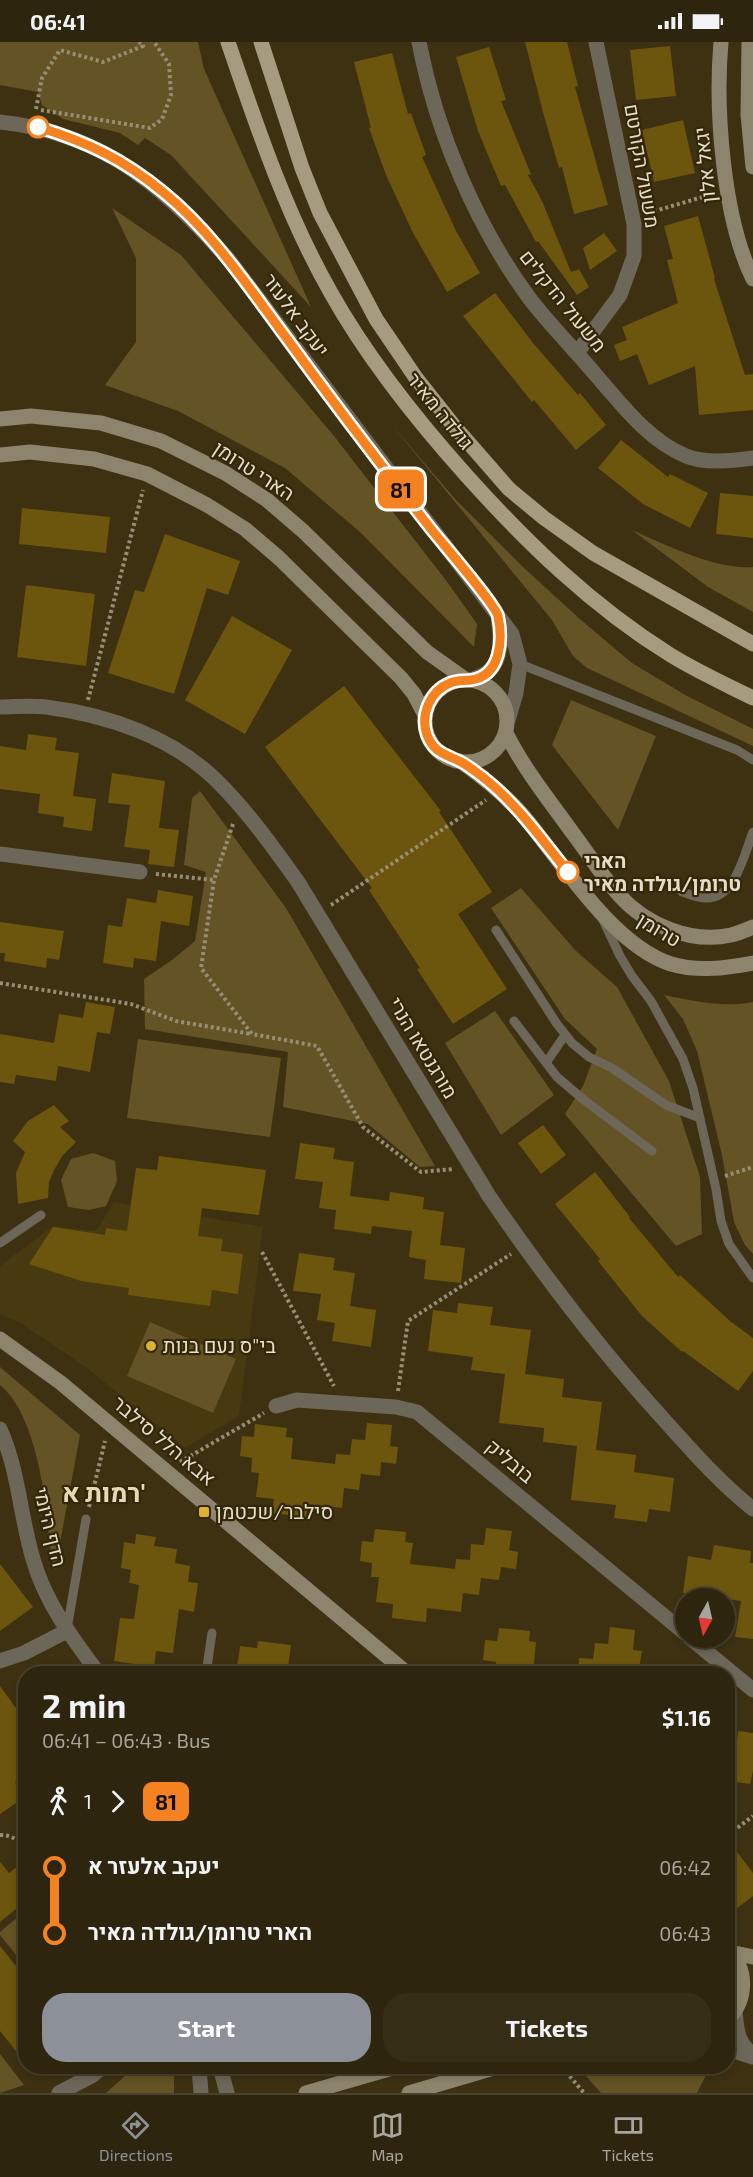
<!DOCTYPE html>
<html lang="en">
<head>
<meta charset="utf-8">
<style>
	body { margin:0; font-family:"Exo 2",Heebo,sans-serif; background:#362d17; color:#f1f3f6; height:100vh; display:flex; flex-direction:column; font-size:22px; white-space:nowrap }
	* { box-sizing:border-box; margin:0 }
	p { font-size:20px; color:#a7a59e }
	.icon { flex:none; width:33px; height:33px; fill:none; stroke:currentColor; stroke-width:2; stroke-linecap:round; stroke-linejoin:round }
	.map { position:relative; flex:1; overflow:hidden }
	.side { position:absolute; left:18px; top:1624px; width:717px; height:408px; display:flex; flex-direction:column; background:#2e250e; border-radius:24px; box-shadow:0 3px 9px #0003,0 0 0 2px #49422e }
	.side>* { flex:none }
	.badge { padding:0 12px; border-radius:9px; font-size:21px; line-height:39px }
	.needle { width:39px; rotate:188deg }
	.fabs { position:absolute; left:675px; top:1546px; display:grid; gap:12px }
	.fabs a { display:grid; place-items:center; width:60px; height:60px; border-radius:50%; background:#2e250e; box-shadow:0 3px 9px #0003,0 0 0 2px #49422e; font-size:30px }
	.map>.badge { position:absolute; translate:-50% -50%; box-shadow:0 0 0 3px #fff }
	.legs { display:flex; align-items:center; gap:9px; height:66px; padding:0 24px; font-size:20px }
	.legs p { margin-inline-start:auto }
	.head { display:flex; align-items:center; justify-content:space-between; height:102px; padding:0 24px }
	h1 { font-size:33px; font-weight:700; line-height:45px }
	.cta { display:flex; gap:12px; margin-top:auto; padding:12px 24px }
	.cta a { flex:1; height:69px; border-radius:24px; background:#8c9099; color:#fff; font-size:24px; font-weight:700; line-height:69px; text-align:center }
	.cta a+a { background:#362d17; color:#f1f3f6 }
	ul { padding:0 24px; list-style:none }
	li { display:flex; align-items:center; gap:21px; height:66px; font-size:22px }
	li i { display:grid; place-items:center; width:9px; height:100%; margin:0 8px; background:currentColor }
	li i::after { content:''; width:15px; height:15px; margin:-8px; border:4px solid; border-radius:50%; background:#2e250e }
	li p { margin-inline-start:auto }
	li:first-child i { background:linear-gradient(#0000 50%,currentColor 0) }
	li:last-child i { background:linear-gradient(currentColor 50%,#0000 0) }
	.status { display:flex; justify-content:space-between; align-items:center; height:42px; padding:0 30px; background:#2e250e; direction:ltr }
	.status svg { height:16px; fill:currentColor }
	.tab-bar { display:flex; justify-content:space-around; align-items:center; height:84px; border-top:2px solid #49422e; background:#2e250e; font-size:16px; color:#a7a59e }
	.tab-bar a { display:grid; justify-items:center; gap:3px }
	.tab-bar .active { color:#8c9099 }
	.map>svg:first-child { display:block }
	.built { fill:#473910 }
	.green { fill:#645324 }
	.building { fill:#6c550c }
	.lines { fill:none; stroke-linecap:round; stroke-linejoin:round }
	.path { stroke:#978e76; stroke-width:4; stroke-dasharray:3 3; stroke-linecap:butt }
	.lane { stroke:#6d6759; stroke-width:9 }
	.street { stroke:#6d6759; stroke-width:15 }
	.secondary { stroke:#8d846e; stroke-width:15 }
	.primary { stroke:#a69b7e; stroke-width:15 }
	.line-1-casing { stroke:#fff; stroke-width:14 }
	.line-1 { stroke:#f58220; stroke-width:9 }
	.stop-1-dot { fill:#fff; stroke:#f58220; stroke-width:3 }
	.poi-dot { fill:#dcb233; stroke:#332707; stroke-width:2 }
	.labels { text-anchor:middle; stroke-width:4.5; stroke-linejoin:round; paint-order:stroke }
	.street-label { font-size:20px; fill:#e4ddcb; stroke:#332707 }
	.stop-label { font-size:20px; font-weight:bold; fill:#e4ddcb; stroke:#332707; text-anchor:start }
	.poi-label { font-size:20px; fill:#e4ddcb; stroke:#332707; text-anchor:start }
	.district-label { font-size:26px; font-weight:bold; fill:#e7d9b5; stroke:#332707 }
</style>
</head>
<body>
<div class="status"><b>06:41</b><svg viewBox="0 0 49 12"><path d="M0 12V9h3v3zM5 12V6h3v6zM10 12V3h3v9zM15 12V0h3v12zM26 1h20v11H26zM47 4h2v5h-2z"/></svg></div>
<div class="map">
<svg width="753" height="2051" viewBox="0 0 753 2051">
	<rect width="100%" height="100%" fill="#3d3112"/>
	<path class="built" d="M 114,1160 L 263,1185 L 239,1374 L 185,1406 L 87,1326 L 22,1282 L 0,1272 L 0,1224 L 53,1184 L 96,1189 Z"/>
	<path class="green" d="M 0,0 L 198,0 L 204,27 L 311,265 L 171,113 L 145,96 L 138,103 L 120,91 L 63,77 L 42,63 L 38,50 L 0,43 Z
		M 112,166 L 181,213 L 334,394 L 448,541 L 477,582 L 474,605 L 361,491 L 285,426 L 178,369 L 105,343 L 136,300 L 136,216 Z
		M 391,382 L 455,457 L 524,526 L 581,578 L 632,621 L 687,654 L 753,687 L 753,704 L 587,626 L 573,614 L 552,578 Z
		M 632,488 C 666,503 716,528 753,525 L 753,570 L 708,545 Z
		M 571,658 L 656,694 L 618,788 L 552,703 Z
		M 200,749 L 286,866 L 435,1124 L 420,1125 L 368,1082 L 283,1065 L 288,1010 L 145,987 L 144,937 L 172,918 L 195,899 L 206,830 L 184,823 L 192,756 Z
		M 521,846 L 575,908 L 617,945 L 669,1039 L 700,1135 L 702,1192 L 676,1204 L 565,1072 L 583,1044 L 597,1007 L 565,977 L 491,866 Z
		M 664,953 C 693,959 724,966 753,960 L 753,1212 L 745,1203 L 734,1180 L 722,1113 L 697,1009 L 683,977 Z
		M 495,969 L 554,1053 L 501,1093 L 445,1001 Z
		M 138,997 L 281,1016 L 270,1095 L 127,1076 Z
		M 93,1111 L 115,1119 L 117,1139 L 106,1164 L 89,1168 L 68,1165 L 61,1138 L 71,1117 Z
		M 150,1280 L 236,1317 L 213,1371 L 127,1334 Z
		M 0,1325 L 80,1393 L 55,1528 C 48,1505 49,1486 46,1463 C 40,1426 30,1368 0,1343 Z
		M 25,1869 L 25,1924 L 0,1893 L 0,1890 Z
		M 0,2012 L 24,2043 L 0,2051 Z
		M 135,2025 L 174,2025 L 174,2051 L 106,2051 Z
		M 614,2025 L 710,2025 L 697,2051 L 601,2051 L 586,2034 Z"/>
	<path class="building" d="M 525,0 L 567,0 L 578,44 L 575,45 L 608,163 L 574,172 L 562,125 L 559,126 L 544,74 Z
		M 670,4 L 676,54 L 636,58 L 630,8 Z
		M 489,5 L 506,58 L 501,59 L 531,132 L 528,133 L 542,159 L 571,230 L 579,227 L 589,245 L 577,253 L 538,199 L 536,200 L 505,143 L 501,144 L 478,89 L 456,15 Z
		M 392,11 L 408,72 L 411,71 L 426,113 L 422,115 L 456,189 L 480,231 L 447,250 L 413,191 L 386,133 L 369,86 L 371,86 L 354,20 Z
		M 683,78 L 695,131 L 654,140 L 642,88 Z
		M 698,174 L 715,236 L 714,237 L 745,333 L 753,332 L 753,368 L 699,373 L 695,324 L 649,343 L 637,312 L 620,319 L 614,303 L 627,298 L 622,285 L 678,261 L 667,218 L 673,217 L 664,184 Z
		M 604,191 L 617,209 L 590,228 L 583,206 Z
		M 495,251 L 533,301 L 578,353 L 580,351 L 606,383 L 576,408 L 534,358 L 532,360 L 463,274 Z
		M 621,398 L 668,435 L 670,432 L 708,451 L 690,486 L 643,462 L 598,426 Z
		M 720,451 L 753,454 L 753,496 L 716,492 Z
		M 22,466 L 110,475 L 106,511 L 19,502 Z
		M 165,492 L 240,519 L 228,553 L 207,546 L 174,652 L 108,631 L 135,548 L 144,550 Z
		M 26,543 L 95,552 L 86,624 L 17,615 Z
		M 232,574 L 292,608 L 245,692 L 185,658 Z
		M 344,644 L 441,769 L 439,770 L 492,850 L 458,872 L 507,947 L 453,982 L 417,927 L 420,926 L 369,848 L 372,846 L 265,705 Z
		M 28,692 L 57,696 L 55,708 L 79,711 L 73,754 L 96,757 L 92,789 L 63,785 L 64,775 L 38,771 L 40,752 L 0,747 L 0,704 L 26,708 Z
		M 112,731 L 165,739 L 159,786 L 179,788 L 174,825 L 148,822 L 150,808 L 124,805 L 130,763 L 108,761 Z
		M 158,848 L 193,854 L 189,884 L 161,879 L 156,919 L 134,916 L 133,926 L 103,921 L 108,883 L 122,885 L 127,856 L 156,861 Z
		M 0,880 L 64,889 L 59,918 L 47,916 L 46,926 L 4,919 L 5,911 L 0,911 Z
		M 86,960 L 115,965 L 110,992 L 97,990 L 90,1030 L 58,1024 L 56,1039 L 16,1033 L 14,1042 L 0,1040 L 0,992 L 54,1001 L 59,972 L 83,976 Z
		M 54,1063 L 69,1079 L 60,1085 L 76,1100 L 63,1113 L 54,1128 L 49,1140 L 48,1156 L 18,1162 L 16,1131 L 25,1110 L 13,1099 L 28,1079 Z
		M 543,1083 L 566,1113 L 541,1132 L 518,1101 Z
		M 300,1101 L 335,1106 L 333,1117 L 354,1120 L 350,1154 L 389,1159 L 390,1150 L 424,1155 L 423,1167 L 444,1170 L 440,1203 L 465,1206 L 461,1241 L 424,1237 L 426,1218 L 409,1215 L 412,1189 L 372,1184 L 371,1192 L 334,1187 L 336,1168 L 319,1166 L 323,1140 L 295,1137 Z
		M 159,1114 L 266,1128 L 259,1173 L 202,1166 L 198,1194 L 223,1197 L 221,1209 L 243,1212 L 238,1252 L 212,1248 L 210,1264 L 128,1253 L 129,1246 L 81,1239 L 29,1222 L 53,1185 L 105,1193 L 106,1186 L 127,1189 L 136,1126 L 157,1128 Z
		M 595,1130 L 630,1175 L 629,1176 L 678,1235 L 680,1233 L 730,1279 L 753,1296 L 753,1329 L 738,1349 L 683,1309 L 682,1310 L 642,1274 L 598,1219 L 600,1217 L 555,1162 Z
		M 299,1211 L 335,1216 L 333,1228 L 355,1231 L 350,1264 L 376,1268 L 371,1305 L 332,1299 L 335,1281 L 317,1278 L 321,1252 L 293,1249 Z
		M 458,1261 L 493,1265 L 490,1283 L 531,1288 L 525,1332 L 564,1337 L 562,1355 L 602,1360 L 596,1408 L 636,1413 L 634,1430 L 674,1436 L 670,1470 L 649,1467 L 647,1480 L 614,1476 L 616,1463 L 571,1458 L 577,1404 L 543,1400 L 544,1386 L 499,1381 L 505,1332 L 471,1328 L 473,1315 L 428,1309 L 433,1268 L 457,1271 Z
		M 367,1381 L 392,1383 L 390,1404 L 398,1405 L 396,1422 L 381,1420 L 380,1434 L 361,1432 L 359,1448 L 344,1446 L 342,1466 L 308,1462 L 306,1475 L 272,1471 L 274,1457 L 256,1455 L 259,1431 L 251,1430 L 252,1416 L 240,1414 L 242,1394 L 254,1395 L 255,1382 L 287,1386 L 286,1395 L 293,1396 L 291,1417 L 335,1422 L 336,1412 L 350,1413 L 352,1397 L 365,1398 Z
		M 486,1486 L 512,1489 L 509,1508 L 518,1510 L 516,1527 L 501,1525 L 499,1538 L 481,1536 L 479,1553 L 463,1551 L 461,1570 L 427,1566 L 426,1580 L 392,1576 L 393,1562 L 376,1560 L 379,1535 L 371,1535 L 372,1521 L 360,1519 L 362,1499 L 373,1500 L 375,1487 L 406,1490 L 405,1500 L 413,1501 L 410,1522 L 455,1527 L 456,1517 L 470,1518 L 471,1502 L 484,1503 Z
		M 136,1492 L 156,1495 L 154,1504 L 177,1507 L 175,1521 L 190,1524 L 188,1540 L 198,1541 L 194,1570 L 179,1567 L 173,1611 L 156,1609 L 154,1625 L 114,1619 L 120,1576 L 134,1577 L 139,1543 L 129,1541 L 131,1528 L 121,1526 L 124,1500 L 135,1502 Z
		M 714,1503 L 751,1509 L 750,1521 L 753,1521 L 753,1597 L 735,1595 L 741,1559 L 683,1551 L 688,1514 L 711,1518 Z
		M 0,1522 L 33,1565 L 0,1589 Z
		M 610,1585 L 635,1588 L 633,1608 L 642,1609 L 639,1626 L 632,1625 L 632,1632 L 578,1632 L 579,1616 L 593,1617 L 595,1601 L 608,1602 Z
		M 499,1586 L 530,1589 L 529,1599 L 536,1600 L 533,1632 L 494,1632 L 496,1620 L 483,1618 L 485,1598 L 497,1599 Z
		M 258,1599 L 291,1603 L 287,1632 L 251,1632 L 252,1628 L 237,1626 L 240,1604 L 257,1606 Z
		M 0,1644 L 26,1680 L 26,1733 L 15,1740 L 25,1755 L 0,1772 Z
		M 738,1689 L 753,1691 L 753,1729 L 750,1742 L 728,1739 L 728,1706 L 736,1707 Z
		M 728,1798 L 753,1831 L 753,1854 L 736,1867 L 728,1856 Z
		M 26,1818 L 26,1859 L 0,1880 L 0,1820 L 9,1831 Z
		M 0,1904 L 24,1934 L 17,1939 L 26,1950 L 26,2001 L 16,2009 L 0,1989 Z"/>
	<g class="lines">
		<path class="path" d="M 36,67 L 42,36 L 60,8 L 103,20 L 143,4 L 139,0
			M 41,68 L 150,86 L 162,77 L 171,53 L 169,22 L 154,0
			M 648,171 L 713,152
			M 88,658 L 143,448
			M 233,782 L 214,838 L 201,926 L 252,992 L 317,1004 L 363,1085 L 421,1130 L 454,1127
			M 156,832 L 214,838
			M 331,863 L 486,758
			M 0,941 L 131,962 L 176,979 L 251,992
			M 725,1134 L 753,1125
			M 262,1210 L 334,1344
			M 398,1349 L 408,1279 L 511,1212
			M 180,1420 L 264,1371
			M 89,1465 L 105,1399
			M 0,1793 C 12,1793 18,1798 26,1807
			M 728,1793 L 753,1774
			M 562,2025 L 584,2051"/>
		<path class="lane" d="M 520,622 L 737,708 L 753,718
			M 682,850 C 689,852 698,856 706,856 C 735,857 744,813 753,790
			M 603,878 L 620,914 L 632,934 L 651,959 L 683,1017 L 693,1046 L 716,1147 L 721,1179 L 729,1202 L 753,1236
			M 496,888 L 557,982 L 572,1001 L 589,1015 L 612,1026 L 666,1063 L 700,1076
			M 514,979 L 557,1035 L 584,1058 L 652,1109
			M 546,1021 L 565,993
			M 0,1201 L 41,1173
			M 67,1587 L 86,1477
			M 206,1632 L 212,1591"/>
		<path class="street" d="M 419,0 C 436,89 476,184 530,257 C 550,283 574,307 595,332 C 621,362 649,399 686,414 C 705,422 733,419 753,416
			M 0,80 C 102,91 163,143 229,218 L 512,592 L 520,622 L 516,651 L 508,678
			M 577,311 L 620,253 L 634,214 L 634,182 L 596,0
			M 472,638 C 477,635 485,633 489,629 C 504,616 500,591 498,574
			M 0,665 C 15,665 31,663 46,665 C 108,673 173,695 218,740 C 248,770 273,805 298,840 L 489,1154 C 543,1233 601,1309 666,1380 C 693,1410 721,1442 753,1467
			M 0,812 L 140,830
			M 276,1364 L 297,1358 L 396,1365 L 417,1370 L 686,1592
			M 0,1387 C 19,1429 20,1474 33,1517 C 45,1560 72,1596 99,1632
			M 690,1596 L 753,1648
			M 0,1619 L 24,1611 L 67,1589
			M 735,1970 C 737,1987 737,2002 753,2012
			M 728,2007 L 753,2015
			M 199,2025 L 201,2051
			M 220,2025 L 227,2051
			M 59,2051 L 93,2033 L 102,2025"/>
		<path class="secondary" d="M 721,0 C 715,67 723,176 753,237
			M 749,0 L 748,73 L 753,125
			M 0,377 L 31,374 L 101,381 L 161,399 L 225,431 L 267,458 L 303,489 L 427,610 L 465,637
			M 0,413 L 30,410 L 94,417 L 147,432 L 207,463 L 245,487 L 279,516 L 401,636 L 414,652 L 425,673
			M425 679a41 41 0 1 1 82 0a41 41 0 1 1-82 0Z
			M 506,691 C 524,727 549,758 572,790 C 588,811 602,834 619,853 C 646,883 691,902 731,893 C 739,891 746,888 753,885
			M 460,719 C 484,736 507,754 526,777 C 563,822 613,903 671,922 C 698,930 726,926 753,921
			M 0,1297 L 61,1341 L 408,1632
			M 728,1908 C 748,1927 747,1958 728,1977
			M 730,1910 L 753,1915
			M 306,2051 L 396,2025
			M 409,2051 L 497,2025"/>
		<path class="primary" d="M 228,0 C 257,85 286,172 331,251 C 368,317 415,376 466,433 C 526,500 592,564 669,612 C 696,629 725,642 753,656
			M 261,0 L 302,126 L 320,171 L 376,277 L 416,336 L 454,384 L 509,447 L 544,476 L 593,511 L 753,602"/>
	</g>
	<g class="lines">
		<defs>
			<path id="line-1" d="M 38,85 C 87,100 123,117 163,150 C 211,189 245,240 282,290 C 330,356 380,422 431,487 C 442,501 495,562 498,574 C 503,598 501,634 471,638 C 463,639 457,638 450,641 C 430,649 420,673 427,693 C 435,713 447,712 463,721 C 470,725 477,731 484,736 C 517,762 542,798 568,830"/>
		</defs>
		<use href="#line-1" class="line-1-casing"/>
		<use href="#line-1" class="line-1"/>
	</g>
	<g class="stop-1-dot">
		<circle cx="38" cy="85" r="10"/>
		<circle cx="568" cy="830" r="10"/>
	</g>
	<g class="poi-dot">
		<circle cx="151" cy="1304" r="6"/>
		<rect x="198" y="1464" width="12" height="12" rx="3"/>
	</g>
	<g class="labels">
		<g class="street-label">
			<text transform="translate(705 123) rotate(-96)" y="7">יגאל אלון</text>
			<text transform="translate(642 124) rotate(80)" y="7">משעול הקורטם</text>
			<text transform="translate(563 259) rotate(51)" y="7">משעול הדקלים</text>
			<text transform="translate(296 273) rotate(54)" y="7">יעקב אלעזר</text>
			<text transform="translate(440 369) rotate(51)" y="7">גולדה מאיר</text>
			<text transform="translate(254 429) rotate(33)" y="7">הארי טרומן</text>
			<text transform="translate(659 888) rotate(31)" y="7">טרומן</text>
			<text transform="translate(423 1006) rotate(59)" y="7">מורגנטאו הנרי</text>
			<text transform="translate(164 1399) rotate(40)" y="7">אבא הלל סילבר</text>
			<text transform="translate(510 1419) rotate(40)" y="7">בובליק</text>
			<text transform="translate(50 1485) rotate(76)" y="7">הדף היומי</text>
		</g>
		<g class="stop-label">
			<text x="584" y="826">הארי<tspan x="584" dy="23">טרומן/גולדה מאיר</tspan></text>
		</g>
		<g class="poi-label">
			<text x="163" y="1311">בי"ס נעם בנות</text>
			<text x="216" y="1477">סילבר/שכטמן</text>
		</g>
		<g class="district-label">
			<text x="104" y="1460">רמות א'</text>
		</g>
	</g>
</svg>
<div class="fabs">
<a><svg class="needle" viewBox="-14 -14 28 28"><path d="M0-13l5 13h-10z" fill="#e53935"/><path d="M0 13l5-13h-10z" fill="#a7a59e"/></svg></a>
</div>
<b class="badge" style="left:401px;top:447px;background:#f58220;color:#111">81</b>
<section class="side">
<div class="head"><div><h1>2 min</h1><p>06:41 – 06:43 · Bus</p></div><b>$1.16</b></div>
<div class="legs"><svg class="icon" aria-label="walk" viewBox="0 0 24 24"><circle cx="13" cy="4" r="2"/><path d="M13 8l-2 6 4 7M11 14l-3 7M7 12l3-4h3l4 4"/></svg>1<svg class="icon" aria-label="forward" viewBox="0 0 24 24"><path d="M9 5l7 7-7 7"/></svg><b class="badge" style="background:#f58220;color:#111">81</b></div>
<ul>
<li><i style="color:#f58220"></i><b>יעקב אלעזר א</b><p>06:42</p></li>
<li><i style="color:#f58220"></i><b>הארי טרומן/גולדה מאיר</b><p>06:43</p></li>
</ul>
<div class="cta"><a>Start</a><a>Tickets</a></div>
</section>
</div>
<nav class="tab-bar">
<a class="active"><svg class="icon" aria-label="directions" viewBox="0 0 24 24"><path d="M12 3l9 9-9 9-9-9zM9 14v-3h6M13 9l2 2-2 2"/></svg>Directions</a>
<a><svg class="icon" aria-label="map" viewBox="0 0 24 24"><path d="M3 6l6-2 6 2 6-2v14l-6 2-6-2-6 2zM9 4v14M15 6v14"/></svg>Map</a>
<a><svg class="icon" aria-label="tickets" viewBox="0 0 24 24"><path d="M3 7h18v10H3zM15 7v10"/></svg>Tickets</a>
</nav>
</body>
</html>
